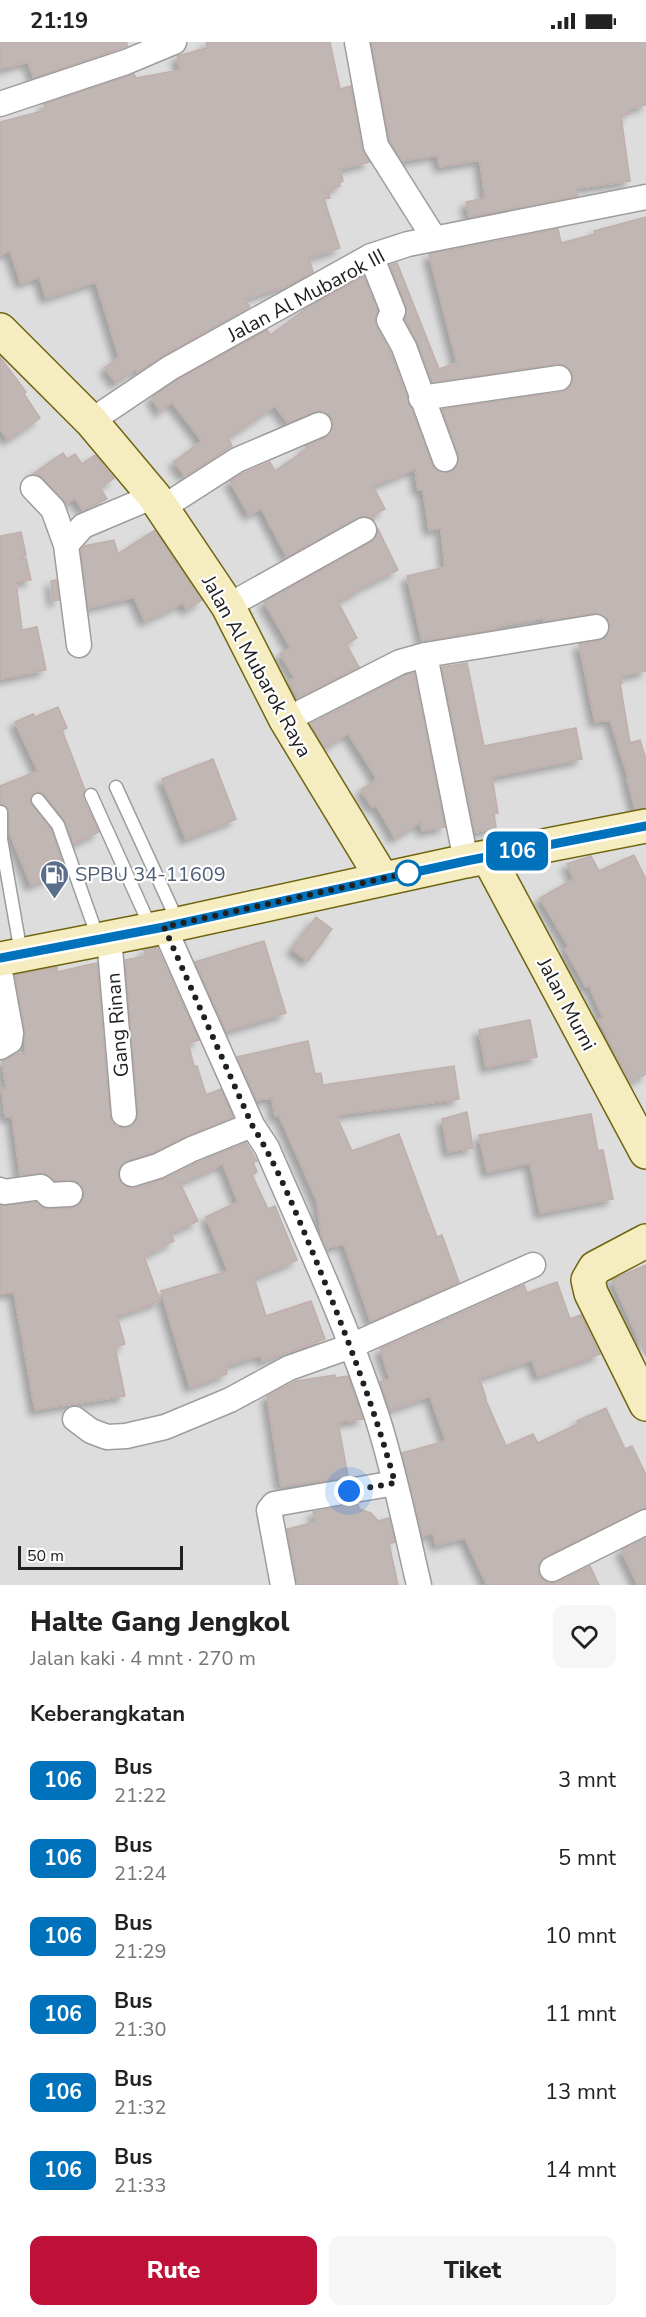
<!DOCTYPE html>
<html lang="id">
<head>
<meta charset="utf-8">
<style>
	body { margin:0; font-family:"Nunito Sans",sans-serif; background:#f6f6f6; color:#222; height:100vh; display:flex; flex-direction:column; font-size:22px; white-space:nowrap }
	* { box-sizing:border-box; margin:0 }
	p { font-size:20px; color:#767676 }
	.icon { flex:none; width:33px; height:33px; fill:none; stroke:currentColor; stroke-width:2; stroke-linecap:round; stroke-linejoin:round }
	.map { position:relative; height:1543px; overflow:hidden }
	.details { display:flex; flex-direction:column; background:#fff; flex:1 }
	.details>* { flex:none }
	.badge { padding:0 12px; border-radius:9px; font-size:21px; line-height:39px }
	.scale { position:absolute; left:18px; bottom:15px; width:165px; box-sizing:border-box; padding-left:6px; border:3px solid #202020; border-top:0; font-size:16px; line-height:21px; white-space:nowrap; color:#202020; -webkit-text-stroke:4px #fff; paint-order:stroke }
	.you { position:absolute; width:30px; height:30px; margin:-15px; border:4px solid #fff; border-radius:50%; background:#1a73e8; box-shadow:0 0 0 9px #1a73e833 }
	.map>.badge { position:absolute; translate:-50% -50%; box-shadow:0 0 0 3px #fff }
	h2 { padding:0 30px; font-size:22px; line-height:54px }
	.round { display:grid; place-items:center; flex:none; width:63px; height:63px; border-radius:12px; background:#f6f6f6 }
	.summary { display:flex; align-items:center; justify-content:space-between; height:102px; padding:0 30px }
	h1 { font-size:28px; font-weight:800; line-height:45px }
	.button { display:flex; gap:12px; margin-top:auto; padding:12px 30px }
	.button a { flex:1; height:69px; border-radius:12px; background:#bf1137; color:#fff; font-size:24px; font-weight:800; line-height:69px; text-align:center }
	.button a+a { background:#f6f6f6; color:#222 }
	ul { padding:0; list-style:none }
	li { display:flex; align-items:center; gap:18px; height:78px; padding:0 30px }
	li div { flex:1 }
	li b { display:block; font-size:22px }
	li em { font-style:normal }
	li .badge { min-width:66px; font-weight:700; text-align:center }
	.status { display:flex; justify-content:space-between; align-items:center; height:42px; padding:0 30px; background:#fff; direction:ltr }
	.status svg { height:16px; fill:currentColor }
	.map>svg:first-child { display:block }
	.residential { fill:#dedddd }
	.building { fill:#c0b6b4; stroke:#c0afaa; stroke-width:1.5; filter:url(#shadow) }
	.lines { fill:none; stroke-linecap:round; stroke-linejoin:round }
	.lane-casing { stroke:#9d9d9d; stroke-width:15 }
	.street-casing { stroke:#9d9d9d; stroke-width:27 }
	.secondary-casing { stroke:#6f650e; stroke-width:36 }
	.lane { stroke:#fff; stroke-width:12 }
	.street { stroke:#fff; stroke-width:24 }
	.secondary { stroke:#f5ecc0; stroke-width:33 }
	.line-casing { stroke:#fff; stroke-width:14 }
	.line { stroke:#0072bc; stroke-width:9 }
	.walk { stroke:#202020; stroke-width:6; stroke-dasharray:0 10.8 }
	.stop-dot { fill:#fff; stroke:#0072bc; stroke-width:3 }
	.labels { text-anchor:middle; stroke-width:4.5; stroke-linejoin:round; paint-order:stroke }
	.street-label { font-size:20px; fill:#202020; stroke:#fff }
	.service-label { font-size:20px; fill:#4e5e75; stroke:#fff; text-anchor:start }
</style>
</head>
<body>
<div class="status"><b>21:19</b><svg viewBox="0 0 49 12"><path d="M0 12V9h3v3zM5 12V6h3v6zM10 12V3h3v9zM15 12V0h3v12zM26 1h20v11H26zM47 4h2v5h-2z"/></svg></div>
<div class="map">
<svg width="646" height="1543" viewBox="0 0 646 1543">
	<defs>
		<filter id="shadow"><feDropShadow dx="-5.5" dy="5.5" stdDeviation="3" flood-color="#0004"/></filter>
	</defs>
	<rect width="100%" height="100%" fill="#f0ebe7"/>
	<path class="residential" d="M 0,0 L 646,0 L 646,1543 L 0,1543 Z"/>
	<path class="building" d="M 0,0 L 127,0 L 127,4 L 34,36 L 28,20 L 0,27 Z
		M 206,0 L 330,0 L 340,47 L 351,44 L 362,107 L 370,120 L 340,127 L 343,139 L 339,141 L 340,144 L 327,148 L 330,156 L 324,157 L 340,206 L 309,216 L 313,230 L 290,243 L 244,257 L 250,265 L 163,314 L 138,330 L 136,327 L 116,341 L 105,326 L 119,315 L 96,240 L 46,256 L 39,235 L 21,241 L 10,209 L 0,213 L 0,80 L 46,68 L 44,62 L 134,32 L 136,36 L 180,28 L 177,14 L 207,6 Z
		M 371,0 L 646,0 L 646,63 L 628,67 L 629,72 L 621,74 L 630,139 L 577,146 L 578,154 L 469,175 L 466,160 L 485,156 L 480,118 L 440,125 L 437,113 L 402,119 L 390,99 Z
		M 646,175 L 646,629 L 621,634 L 622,641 L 620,641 L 630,701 L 640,698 L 646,717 L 646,766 L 635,767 L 627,736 L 628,735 L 610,678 L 595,680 L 579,602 L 598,599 L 605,596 L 610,583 L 607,576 L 594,571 L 544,579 L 543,576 L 497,584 L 497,587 L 422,599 L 407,534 L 445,525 L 441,486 L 429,488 L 423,448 L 418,448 L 415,427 L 373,444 L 385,467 L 372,474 L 374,478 L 365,474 L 357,476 L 287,515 L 261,466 L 249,473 L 230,439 L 244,431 L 270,420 L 275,429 L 307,407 L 305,404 L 325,396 L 333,385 L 332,378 L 328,372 L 321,369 L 314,370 L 288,381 L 275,364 L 228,396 L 232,404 L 185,434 L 174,420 L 202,399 L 172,360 L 160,370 L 152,355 L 177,338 L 267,288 L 271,293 L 307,266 L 364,234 L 378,269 L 375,278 L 376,284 L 391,311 L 432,422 L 436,428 L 449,431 L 456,426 L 459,413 L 442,367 L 561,350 L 567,347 L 572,342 L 573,333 L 565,323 L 557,322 L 432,340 L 417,300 L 405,277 L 406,264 L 390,223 L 397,221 L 439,327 L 457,321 L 429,212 L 558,187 L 561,201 L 595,192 L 594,189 Z
		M 0,315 L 26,350 L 24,352 L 40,376 L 8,398 L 0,387 Z
		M 63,411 L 67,417 L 75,412 L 82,422 L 95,413 L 114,436 L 100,446 L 107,457 L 83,468 L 75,456 L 66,462 L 43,436 L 33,432 Z
		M 378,487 L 398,528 L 360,546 L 361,547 L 338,560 L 357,596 L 346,602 L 359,625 L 298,656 L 289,639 L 295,636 L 280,612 L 291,606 L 264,560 L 371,500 L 376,495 Z
		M 155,488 L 202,558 L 187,568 L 183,561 L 145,579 L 134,555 L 88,566 L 81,508 L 84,504 L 114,498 L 118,512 Z
		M 21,490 L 26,513 L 19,518 L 26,516 L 31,538 L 16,540 L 22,588 L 37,585 L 46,628 L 0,637 L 0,494 Z
		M 56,538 L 59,558 L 53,559 L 51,539 Z
		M 467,621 L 484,704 L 576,686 L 582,717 L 492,735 L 498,771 L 494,772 L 496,786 L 475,790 L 442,625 Z
		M 414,631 L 445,785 L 422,789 L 421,780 L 395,796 L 376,763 L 372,765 L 361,748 L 377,737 L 348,691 L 325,706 L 310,682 L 405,633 Z
		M 58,665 L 67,686 L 62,688 L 85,748 L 83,756 L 99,790 L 73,802 L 64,778 L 44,752 L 37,750 L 33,751 L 30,760 L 51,787 L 66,829 L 31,843 L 9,789 L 8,766 L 0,762 L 0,744 L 38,729 L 15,680 L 33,672 L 35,675 Z
		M 213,717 L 236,777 L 186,797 L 162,737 Z
		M 634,813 L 646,837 L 646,1032 L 630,1040 L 599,978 L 603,976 L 589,943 L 586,945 L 565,907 L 569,905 L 540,856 L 574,837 L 567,822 L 591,814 L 599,829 Z
		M 316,875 L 332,887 L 308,919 L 292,907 Z
		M 264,899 L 286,971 L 226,989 L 195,920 Z
		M 157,905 L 199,998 L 188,1001 L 194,1024 L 197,1024 L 206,1053 L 221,1047 L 233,1075 L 187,1094 L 153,1111 L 127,1119 L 118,1128 L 119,1137 L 128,1146 L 136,1146 L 164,1137 L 198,1120 L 246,1101 L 257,1119 L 253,1120 L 257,1130 L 252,1133 L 268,1167 L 275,1164 L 297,1218 L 254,1236 L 266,1274 L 311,1259 L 325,1297 L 262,1319 L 261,1313 L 225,1324 L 227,1332 L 190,1345 L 161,1249 L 228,1229 L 206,1175 L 238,1160 L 223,1122 L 180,1141 L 198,1179 L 170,1191 L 174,1199 L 144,1214 L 160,1259 L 117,1274 L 125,1302 L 115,1305 L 125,1354 L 35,1368 L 14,1250 L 0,1252 L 0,1163 L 36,1160 L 44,1166 L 71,1166 L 77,1164 L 82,1159 L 84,1151 L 82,1144 L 76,1139 L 55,1138 L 45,1131 L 20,1133 L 12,1074 L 5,1075 L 2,1046 L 6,1046 L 2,1019 L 16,1012 L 25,1011 L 25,989 L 15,933 L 57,925 L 57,930 L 97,921 L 110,1073 L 112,1080 L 117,1085 L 126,1086 L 137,1079 L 138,1071 L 125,918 L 146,914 L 144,908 Z
		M 530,978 L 537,1015 L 486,1025 L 479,988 Z
		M 308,999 L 315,1032 L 321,1031 L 323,1043 L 454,1024 L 459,1057 L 336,1073 L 352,1109 L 399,1092 L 437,1195 L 442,1193 L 459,1240 L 371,1280 L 344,1202 L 326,1206 L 322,1197 L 317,1159 L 279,1073 L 275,1074 L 272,1056 L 256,1058 L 237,1015 Z
		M 467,1070 L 473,1106 L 448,1110 L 442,1077 Z
		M 591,1072 L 598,1109 L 603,1108 L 613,1157 L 540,1171 L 530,1121 L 487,1130 L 479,1093 Z
		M 646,1223 L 646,1314 L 612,1238 Z
		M 557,1240 L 570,1277 L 581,1273 L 600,1312 L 538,1334 L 532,1318 L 479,1336 L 486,1356 L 485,1356 L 506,1404 L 533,1392 L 538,1401 L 578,1382 L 577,1379 L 606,1366 L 625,1407 L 632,1404 L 646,1433 L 646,1466 L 546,1514 L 540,1520 L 539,1533 L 545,1539 L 552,1541 L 558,1540 L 590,1524 L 599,1543 L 487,1543 L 465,1496 L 436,1503 L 433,1491 L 422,1494 L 402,1411 L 446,1399 L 430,1354 L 390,1368 L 380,1340 L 390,1337 L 380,1307 L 524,1243 L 527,1251 Z
		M 335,1333 L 335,1336 L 348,1334 L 363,1377 L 338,1380 L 348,1435 L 281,1444 L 267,1354 L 296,1339 Z
		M 358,1462 L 359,1467 L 371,1471 L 378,1479 L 389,1476 L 395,1500 L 389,1502 L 398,1543 L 298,1543 L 287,1487 L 316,1480 L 313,1470 Z
		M 646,1496 L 646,1543 L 638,1543 L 621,1508 Z"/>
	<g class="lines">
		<defs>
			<path id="lane" d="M 116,745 L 178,880
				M 91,753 L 151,886
				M 38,758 L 58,783 L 98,896
				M 1,770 L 1,797 L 21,911"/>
			<path id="street" d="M 357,0 L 376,104 L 434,196
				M 0,62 L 126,20 L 174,0
				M 371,214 L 393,269 L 389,278 L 404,305 L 445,417
				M 421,356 L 559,336
				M 91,379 L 170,326 L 371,214 L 408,202 L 646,155
				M 33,446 L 53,467 L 66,503 L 79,603
				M 162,466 L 237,418 L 319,383
				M 66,503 L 83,484 L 154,454
				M 228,564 L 364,488
				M 425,613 L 466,819
				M 286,678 L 400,620 L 425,613 L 596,585
				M 164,885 L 252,1083 L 267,1106 C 306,1196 348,1285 378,1378 C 395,1432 406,1488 419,1543
				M 109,895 L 124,1072
				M 0,930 L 11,991 L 10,999 L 0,1005
				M 132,1132 L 158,1124 L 192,1107 L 252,1083
				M 0,1148 L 4,1150 L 41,1145 L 49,1153 L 70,1152
				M 75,1377 L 91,1389 L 107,1395 L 126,1394 L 165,1385 L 230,1358 L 289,1326 L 351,1304 L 533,1223
				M 552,1527 L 646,1480
				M 283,1543 L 269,1468 L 274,1462 L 395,1441"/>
			<path id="secondary" d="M 0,288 L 91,379 L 154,454 L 228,564 L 286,678 L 382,836
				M 488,815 L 646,1110
				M 0,917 L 164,885 L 466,819 L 646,784
				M 646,1199 L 595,1226 L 588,1238 L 591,1251 L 646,1362"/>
		</defs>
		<use href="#lane" class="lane-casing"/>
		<use href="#street" class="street-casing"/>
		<use href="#secondary" class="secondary-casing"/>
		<use href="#lane" class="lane"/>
		<use href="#street" class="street"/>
		<use href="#secondary" class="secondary"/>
	</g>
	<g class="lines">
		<defs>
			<path id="line" d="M 0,916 L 164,885 L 466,819 L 646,784"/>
		</defs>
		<use href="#line" class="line-casing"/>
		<use href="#line" class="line"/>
		<path class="walk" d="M 349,1449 L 395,1441 C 374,1364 345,1290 315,1216 C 296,1171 278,1125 252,1083 L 164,885 L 408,831"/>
	</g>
	<defs>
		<symbol id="fuel-pin" viewBox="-11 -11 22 30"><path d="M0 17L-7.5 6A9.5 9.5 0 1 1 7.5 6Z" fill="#5c6f8a" stroke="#fff"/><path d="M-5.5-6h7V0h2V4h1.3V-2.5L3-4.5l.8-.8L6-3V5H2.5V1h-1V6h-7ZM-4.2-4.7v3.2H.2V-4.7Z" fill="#fff"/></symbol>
	</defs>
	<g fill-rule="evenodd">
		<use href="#fuel-pin" x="38" y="816" width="33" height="45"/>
	</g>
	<circle class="stop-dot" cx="408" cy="831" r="12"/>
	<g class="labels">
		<g class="street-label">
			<text transform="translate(306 253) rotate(-28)" y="7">Jalan Al Mubarok III</text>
			<text transform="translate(257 624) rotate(61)" y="7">Jalan Al Mubarok Raya</text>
			<text transform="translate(567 962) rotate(62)" y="7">Jalan Murni</text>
			<text transform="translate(117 983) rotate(-95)" y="7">Gang Rinan</text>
		</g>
		<g class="service-label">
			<text x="75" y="839">SPBU 34-11609</text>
		</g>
	</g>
</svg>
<div class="scale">50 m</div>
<div class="you" style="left:349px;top:1449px"></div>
<b class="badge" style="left:517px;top:809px;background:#0072bc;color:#fff">106</b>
</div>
<section class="details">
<div class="summary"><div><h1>Halte Gang Jengkol</h1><p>Jalan kaki · 4 mnt · 270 m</p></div><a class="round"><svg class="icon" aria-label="heart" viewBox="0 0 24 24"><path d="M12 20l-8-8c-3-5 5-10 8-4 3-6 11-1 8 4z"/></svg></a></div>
<h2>Keberangkatan</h2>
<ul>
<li><span class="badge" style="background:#0072bc;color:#fff">106</span><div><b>Bus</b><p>21:22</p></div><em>3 mnt</em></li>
<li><span class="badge" style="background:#0072bc;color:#fff">106</span><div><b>Bus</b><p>21:24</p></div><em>5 mnt</em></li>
<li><span class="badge" style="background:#0072bc;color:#fff">106</span><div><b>Bus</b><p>21:29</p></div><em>10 mnt</em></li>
<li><span class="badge" style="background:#0072bc;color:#fff">106</span><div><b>Bus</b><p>21:30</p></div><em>11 mnt</em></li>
<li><span class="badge" style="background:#0072bc;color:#fff">106</span><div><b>Bus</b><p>21:32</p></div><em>13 mnt</em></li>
<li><span class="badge" style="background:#0072bc;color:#fff">106</span><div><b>Bus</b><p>21:33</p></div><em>14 mnt</em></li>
</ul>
<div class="button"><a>Rute</a><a>Tiket</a></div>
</section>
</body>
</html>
